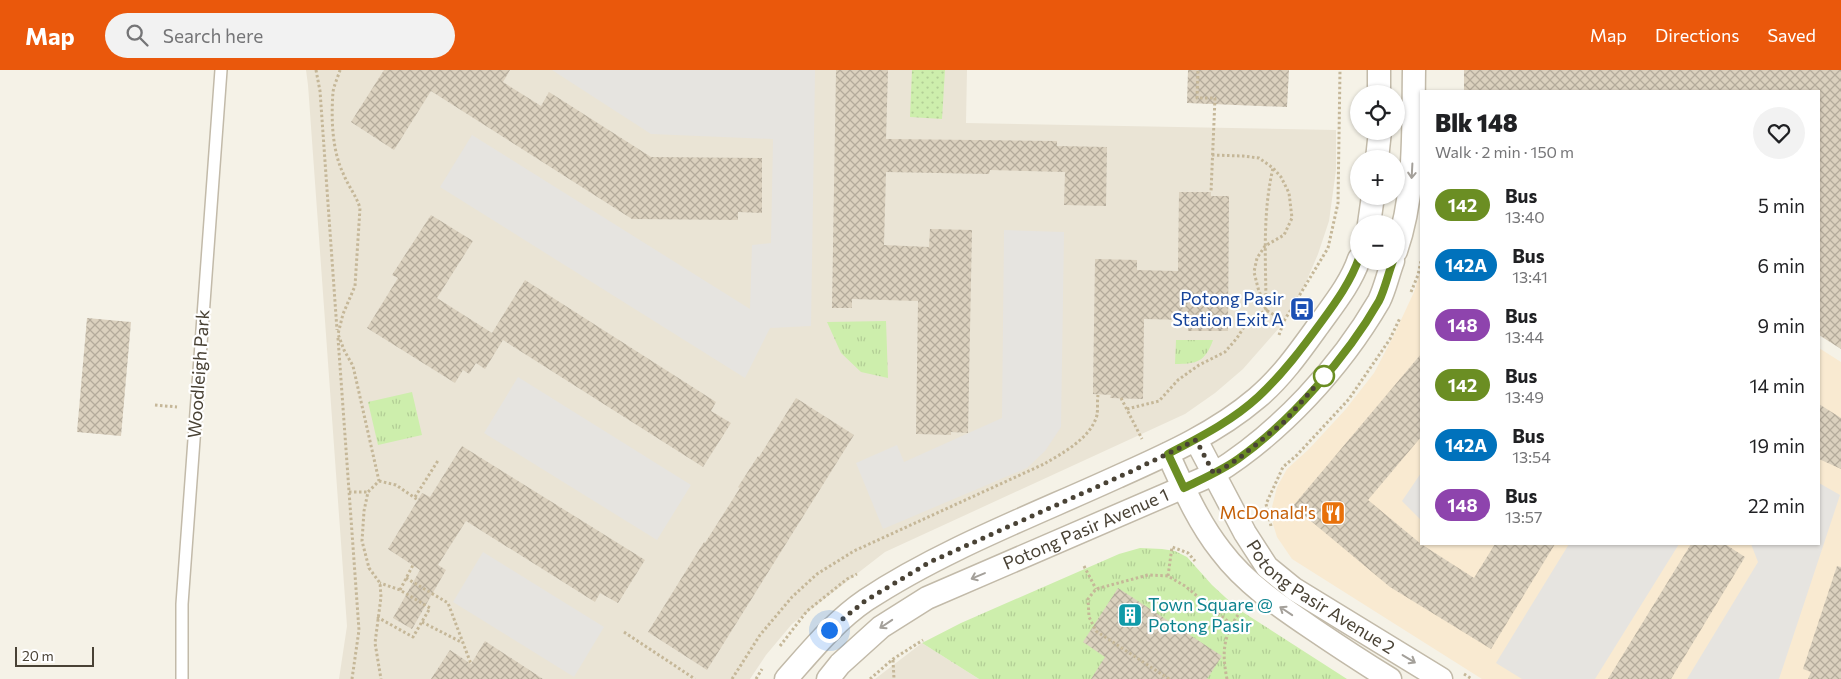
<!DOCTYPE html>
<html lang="en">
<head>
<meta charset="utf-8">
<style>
	body { margin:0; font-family:Commissioner,sans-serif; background:#f2f2f2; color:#202124; height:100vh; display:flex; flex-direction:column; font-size:19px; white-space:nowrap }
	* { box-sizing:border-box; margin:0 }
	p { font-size:16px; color:#757577 }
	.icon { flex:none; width:28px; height:28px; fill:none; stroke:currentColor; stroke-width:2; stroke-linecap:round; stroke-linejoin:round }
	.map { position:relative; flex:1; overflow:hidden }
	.sheet { position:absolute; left:1420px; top:20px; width:400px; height:455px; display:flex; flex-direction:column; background:#fff; border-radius:0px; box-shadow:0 1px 4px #0004 }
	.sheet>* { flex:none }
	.badge { padding:0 10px; border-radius:16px; font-size:18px; line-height:32px }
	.tools { position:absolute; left:1350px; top:15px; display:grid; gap:10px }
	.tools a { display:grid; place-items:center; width:55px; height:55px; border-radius:50%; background:#fff; box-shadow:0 1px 4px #0004; font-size:25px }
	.scale { position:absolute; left:15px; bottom:12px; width:79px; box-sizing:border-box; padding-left:5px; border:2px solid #494235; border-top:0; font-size:14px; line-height:18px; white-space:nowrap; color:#494235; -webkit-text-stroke:4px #fff; paint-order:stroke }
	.you { position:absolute; width:25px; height:25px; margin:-12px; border:4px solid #fff; border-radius:50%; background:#1a73e8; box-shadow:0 0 0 8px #1a73e833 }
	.map>.badge { position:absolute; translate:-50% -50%; box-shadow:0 0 0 2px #fff }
	.round { display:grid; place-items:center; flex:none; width:52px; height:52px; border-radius:26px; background:#f2f2f2 }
	.head { display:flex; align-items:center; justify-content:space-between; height:85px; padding:0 15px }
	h1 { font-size:24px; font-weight:800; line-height:38px }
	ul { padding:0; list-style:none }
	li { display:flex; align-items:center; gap:15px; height:60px; padding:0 15px }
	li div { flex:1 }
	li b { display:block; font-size:19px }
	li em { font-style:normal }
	li .badge { min-width:55px; font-weight:700; text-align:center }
	header { display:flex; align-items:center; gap:30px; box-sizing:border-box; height:70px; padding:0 25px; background:#ea580c; color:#fff }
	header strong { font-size:24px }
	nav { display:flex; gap:28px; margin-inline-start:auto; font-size:18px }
	.search { width:350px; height:45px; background:#f2f2f2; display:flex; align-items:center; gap:12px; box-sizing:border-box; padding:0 18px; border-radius:28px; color:#757577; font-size:19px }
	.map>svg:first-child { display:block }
	.residential { fill:#eae4d5 }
	.commercial { fill:#f9ead1 }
	.grass { fill:url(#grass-tufts) }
	.garden { fill:url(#garden-dots) }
	.parking { fill:#e6e4e0 }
	.building { fill:url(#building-cross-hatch) }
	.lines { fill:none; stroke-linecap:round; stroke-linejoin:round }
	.service-casing { stroke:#c2baa9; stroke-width:14 }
	.minor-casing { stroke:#c2baa9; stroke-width:25 }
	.path { stroke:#c5b798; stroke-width:3; stroke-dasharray:2.5 2.5; stroke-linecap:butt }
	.service { stroke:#fff; stroke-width:11 }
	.minor { stroke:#fff; stroke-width:22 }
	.oneway { stroke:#a4a09a }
	.line-casing { stroke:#fff; stroke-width:11 }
	.line { stroke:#6b8e23; stroke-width:8 }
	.walk { stroke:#494235; stroke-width:5; stroke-dasharray:0 9 }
	.stop-dot { fill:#fff; stroke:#6b8e23; stroke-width:2.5 }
	.labels { text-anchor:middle; stroke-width:4.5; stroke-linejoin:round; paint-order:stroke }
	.transit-label { font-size:18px; fill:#164399; stroke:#fff; text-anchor:end }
	.street-label { font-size:18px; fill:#494235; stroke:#fff }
	.food-label { font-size:18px; fill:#c56008; stroke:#fff; text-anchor:end }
	.culture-label { font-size:18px; fill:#0d838f; stroke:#fff; text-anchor:start }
</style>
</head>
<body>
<header>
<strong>Map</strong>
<div class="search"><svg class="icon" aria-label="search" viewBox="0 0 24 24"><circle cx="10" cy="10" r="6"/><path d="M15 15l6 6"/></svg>Search here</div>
<nav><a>Map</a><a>Directions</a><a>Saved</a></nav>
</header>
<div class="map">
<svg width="1841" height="609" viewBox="0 0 1841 609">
	<defs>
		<pattern id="grass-tufts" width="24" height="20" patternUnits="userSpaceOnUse" patternTransform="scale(1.25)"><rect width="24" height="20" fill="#cdeeac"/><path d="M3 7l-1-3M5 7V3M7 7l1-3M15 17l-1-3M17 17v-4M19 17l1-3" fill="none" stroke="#b2cd95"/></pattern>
		<pattern id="garden-dots" width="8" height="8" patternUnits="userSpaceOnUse" patternTransform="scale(1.25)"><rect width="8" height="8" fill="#cdeeac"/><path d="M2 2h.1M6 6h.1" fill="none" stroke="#b2cd95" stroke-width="1.8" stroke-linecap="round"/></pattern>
		<pattern id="building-cross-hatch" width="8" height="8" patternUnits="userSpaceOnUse" patternTransform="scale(1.25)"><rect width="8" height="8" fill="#dbd1be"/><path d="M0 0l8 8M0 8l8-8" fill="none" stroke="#b4ab9b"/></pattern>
	</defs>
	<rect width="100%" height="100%" fill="#f5f2e7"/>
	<path class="residential" d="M 306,0 L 967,0 L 966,53 L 1336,60 L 1336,100 L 1329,151 L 1318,184 L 1303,219 L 1279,258 L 1243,299 L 1215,323 L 1185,344 L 885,482 L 792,554 L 766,585 L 750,609 L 339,609 L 347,556 L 308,15 Z
		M 922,573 L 979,609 L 875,609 Z"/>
	<path class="commercial" d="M 1421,200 L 1421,474 L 1819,474 L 1819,278 L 1841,292 L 1841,609 L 1482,609 L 1292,489 L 1277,467 L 1273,454 L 1271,441 L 1277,417 L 1287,399 L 1309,379 L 1345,340 L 1374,303 L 1394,265 L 1414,222 Z"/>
	<path class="grass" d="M 886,251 L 888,308 L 861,302 L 841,283 L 827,252 Z
		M 1176,270 L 1213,270 C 1205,292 1197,294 1175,294 Z
		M 412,322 L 422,365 L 378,375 L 368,332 Z
		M 1140,478 L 1162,479 L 1175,481 L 1187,487 L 1212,515 L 1238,539 L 1347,609 L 979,609 L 922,573 L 961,553 L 1119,484 Z"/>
	<path class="garden" d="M 912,0 L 945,0 L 942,49 L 910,47 Z"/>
	<path class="parking" d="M 552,0 L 815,0 L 811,256 L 770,258 L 745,308 L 440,117 L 472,65 L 750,239 L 752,175 L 771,173 L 773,69 L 651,64 Z
		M 1004,160 L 1064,162 L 1061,357 L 1045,381 L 1027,398 L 883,459 L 856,393 L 897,375 L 904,392 L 1002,348 Z
		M 518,307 L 691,415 L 657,470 L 484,363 Z
		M 1421,403 L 1421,450 L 1402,431 Z
		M 1819,413 L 1840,425 L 1779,609 L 1687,609 L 1758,492 L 1751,474 L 1819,474 Z
		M 1569,474 L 1679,474 L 1595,609 L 1522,609 L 1496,593 Z
		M 483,482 L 604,557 L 574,607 L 453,532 Z"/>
	<path class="building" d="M 384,0 L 510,0 L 503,12 L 541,36 L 549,22 L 651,87 L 762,88 L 762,143 L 738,142 L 738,150 L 632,149 L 431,21 L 394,80 L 351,52 Z
		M 836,0 L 888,0 L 886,69 L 1057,71 L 1057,76 L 1107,77 L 1106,136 L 1064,135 L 1065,102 L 990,100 L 989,104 L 886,102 L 884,175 L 929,177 L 930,159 L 972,160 L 968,363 L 951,362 L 951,365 L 916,364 L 918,231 L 852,229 L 852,238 L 832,238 Z
		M 1188,0 L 1289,0 L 1287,37 L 1187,33 Z
		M 1464,0 L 1841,0 L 1841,279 L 1819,265 L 1819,21 L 1464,21 Z
		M 1179,122 L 1211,122 L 1211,126 L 1229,126 L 1228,261 L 1188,261 L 1188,250 L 1144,249 L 1143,329 L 1110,328 L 1111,325 L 1093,324 L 1095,189 L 1137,190 L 1137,200 L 1178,201 Z
		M 431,145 L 473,171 L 437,228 L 492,263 L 525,210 L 716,332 L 711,341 L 731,353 L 703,397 L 503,270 L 485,299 L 476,293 L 469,304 L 463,300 L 455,313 L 367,258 L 398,208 L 392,205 Z
		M 87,248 L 131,252 L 121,366 L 77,362 Z
		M 1421,284 L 1421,367 L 1368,430 L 1421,474 L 1474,508 L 1495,474 L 1555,474 L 1491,579 L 1390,517 L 1293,436 Z
		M 796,328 L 854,365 L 707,600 L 648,562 L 704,472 L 705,473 L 740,418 L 738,417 L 758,386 L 759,387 Z
		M 1819,334 L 1841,348 L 1841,399 L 1819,389 Z
		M 462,376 L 645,490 L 618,533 L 600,523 L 595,532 L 466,451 L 438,495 L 446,500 L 412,559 L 393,548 L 420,500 L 388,479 L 422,423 L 430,427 Z
		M 1691,474 L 1725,474 L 1745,487 L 1671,609 L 1608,609 Z
		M 1837,496 L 1841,497 L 1841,609 L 1808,609 L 1811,602 L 1803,599 Z
		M 1118,518 L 1222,586 L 1207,609 L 1091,609 L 1105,587 L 1083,572 Z
		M 485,571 L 543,609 L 431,609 L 450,580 L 471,594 Z"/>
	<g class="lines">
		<defs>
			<path id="service" d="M 182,609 L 182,534 L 221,0"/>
			<g id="minor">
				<path d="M 1379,0 L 1379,24"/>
				<path d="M 1377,89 L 1380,61"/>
				<path d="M 1369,154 L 1373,126"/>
				<path d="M 1396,181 C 1416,123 1413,60 1414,0"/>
				<path id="s1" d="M 1196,370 L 1245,463 L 1267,497 L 1294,519 L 1441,609"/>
				<path d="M 1168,384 C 1183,417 1198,452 1221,481 C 1245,513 1279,536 1313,559 C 1338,576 1364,593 1390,609"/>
				<path d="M 786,609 C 811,581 835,551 866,530 C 942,480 1034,445 1117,407 C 1166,385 1216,363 1257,328 C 1281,308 1300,281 1318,256 C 1333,235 1351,213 1359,189"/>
				<path id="s2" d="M 828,609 L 840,594 L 881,557 L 927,528 L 1214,404 C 1280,363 1340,298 1379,231 C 1385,219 1388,204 1393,191"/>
			</g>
		</defs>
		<use href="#service" class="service-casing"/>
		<use href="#minor" class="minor-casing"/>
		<path class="path" d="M 316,0 L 320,21 L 337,260
			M 340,0 C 338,7 334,15 333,22 C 331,48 332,80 343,103 C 348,116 356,125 360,138 L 355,216 L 343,244 L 338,264 L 344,280 L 353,296 L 379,411 L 368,422 L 364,441 L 362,471 L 369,498 L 380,513 L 381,527 L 375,573 L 381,609
			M 1198,1 L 1197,28 L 1215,28 L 1211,122
			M 1212,85 L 1243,86 L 1259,88 L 1273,98 L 1281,107 L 1289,123 L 1292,148 L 1284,165 L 1265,176 L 1257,188 L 1254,202 L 1258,218 L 1266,240 L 1284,251
			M 1411,222 L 1418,205 L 1421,191
			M 1279,265 L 1284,251 L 1328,178 L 1338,133 L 1340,0
			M 338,268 L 359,560 L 352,609
			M 1121,328 L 1142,369
			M 155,335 L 177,337
			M 1127,339 L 1159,331 L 1178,310 L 1199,295 L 1225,282 L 1237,268 L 1246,254 L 1266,240 C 1266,192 1262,145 1273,98
			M 379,411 L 396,415 L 418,430
			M 349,422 L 368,422
			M 415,427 L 439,389
			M 1271,456 L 1266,434 L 1283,397 L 1297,385 L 1349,329 L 1390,269 L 1400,248
			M 1084,496 L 1096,519
			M 1168,506 L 1172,477 L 1188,483 L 1195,491
			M 406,508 L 448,533 L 471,594
			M 400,520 L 413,495
			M 377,547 L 413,567 L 430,538 L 400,520 L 380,513
			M 422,552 L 463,573
			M 624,562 L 695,609
			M 780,576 L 807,541 L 847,509 L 857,504
			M 893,590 L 894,609
			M 1464,604 L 1472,609
			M 732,609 L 760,565 L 792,527 L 817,504 L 854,481 L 1044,394 C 1063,383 1091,368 1097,345 C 1098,339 1097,331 1098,325
			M 756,609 L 762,599
			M 870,609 L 893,589 L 923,570
			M 1169,609 L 1096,561 L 1089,547 L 1088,529 L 1096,519 L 1148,505 L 1168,506 L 1185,516 L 1231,554
			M 1227,609 C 1221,579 1224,564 1242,539"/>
		<use href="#service" class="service"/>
		<use href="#minor" class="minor"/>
	</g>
	<defs><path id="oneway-shaft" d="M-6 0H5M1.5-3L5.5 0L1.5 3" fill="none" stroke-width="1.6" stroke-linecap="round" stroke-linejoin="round" transform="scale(1.25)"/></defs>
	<g class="oneway">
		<use href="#oneway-shaft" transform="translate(1412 101) rotate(93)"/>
		<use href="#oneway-shaft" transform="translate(978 506) rotate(157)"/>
		<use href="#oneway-shaft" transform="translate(1286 541) rotate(-146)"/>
		<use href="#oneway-shaft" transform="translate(886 554) rotate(146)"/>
		<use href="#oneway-shaft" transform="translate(1409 589) rotate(31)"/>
	</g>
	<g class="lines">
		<defs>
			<path id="line" d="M 1359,188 C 1351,211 1336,232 1322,251 C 1303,277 1283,304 1258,327 C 1232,351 1200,367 1168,384 L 1184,418 C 1202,409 1221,401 1238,389 C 1290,352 1347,287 1379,231 C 1385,219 1388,204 1393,191"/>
		</defs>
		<use href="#line" class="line-casing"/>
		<use href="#line" class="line"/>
		<path class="walk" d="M 829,560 L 865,531 L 930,492 L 1132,401 L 1196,370 L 1214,404 L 1238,389 L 1284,352 L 1324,306"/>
	</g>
	<defs>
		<symbol id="bus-square" viewBox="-11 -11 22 22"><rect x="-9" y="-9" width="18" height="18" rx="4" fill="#1a4fb4" stroke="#fff"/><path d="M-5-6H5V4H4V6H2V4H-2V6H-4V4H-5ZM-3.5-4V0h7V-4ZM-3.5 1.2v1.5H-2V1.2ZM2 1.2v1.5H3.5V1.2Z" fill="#fff"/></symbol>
		<symbol id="restaurant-square" viewBox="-11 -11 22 22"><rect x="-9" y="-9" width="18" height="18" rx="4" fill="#e8710a" stroke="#fff"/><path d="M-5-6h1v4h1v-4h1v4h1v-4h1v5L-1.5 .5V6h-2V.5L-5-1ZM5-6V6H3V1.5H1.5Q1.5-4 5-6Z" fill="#fff"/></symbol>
		<symbol id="building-square" viewBox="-11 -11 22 22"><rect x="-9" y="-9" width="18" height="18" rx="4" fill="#0f9aa8" stroke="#fff"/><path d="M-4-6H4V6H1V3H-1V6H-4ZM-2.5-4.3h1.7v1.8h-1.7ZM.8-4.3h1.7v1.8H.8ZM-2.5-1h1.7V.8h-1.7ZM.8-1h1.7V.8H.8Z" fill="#fff"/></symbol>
	</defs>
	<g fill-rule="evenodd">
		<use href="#bus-square" x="1288" y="225" width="28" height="28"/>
		<use href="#restaurant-square" x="1319" y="429" width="28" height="28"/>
		<use href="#building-square" x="1116" y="531" width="28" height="28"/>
	</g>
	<circle class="stop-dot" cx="1324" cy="306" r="10"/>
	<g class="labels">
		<g class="transit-label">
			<text x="1284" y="235">Potong Pasir<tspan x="1284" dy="21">Station Exit A</tspan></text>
		</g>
		<g class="street-label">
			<text transform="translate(199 304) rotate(-86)" y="6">Woodleigh Park</text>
			<text dy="6" stroke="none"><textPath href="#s2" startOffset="302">Potong Pasir Avenue 1</textPath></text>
			<text dy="6" stroke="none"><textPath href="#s1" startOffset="206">Potong Pasir Avenue 2</textPath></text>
		</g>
		<g class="food-label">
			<text x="1316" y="449">McDonald's</text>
		</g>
		<g class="culture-label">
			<text x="1148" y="541">Town Square @<tspan x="1148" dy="21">Potong Pasir</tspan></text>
		</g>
	</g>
</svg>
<div class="tools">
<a><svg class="icon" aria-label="locate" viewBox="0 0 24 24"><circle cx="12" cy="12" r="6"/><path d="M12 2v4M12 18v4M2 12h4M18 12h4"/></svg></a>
<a>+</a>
<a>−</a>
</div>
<div class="scale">20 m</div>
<div class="you" style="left:829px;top:560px"></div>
<section class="sheet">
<div class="head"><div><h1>Blk 148</h1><p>Walk · 2 min · 150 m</p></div><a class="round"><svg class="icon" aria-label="heart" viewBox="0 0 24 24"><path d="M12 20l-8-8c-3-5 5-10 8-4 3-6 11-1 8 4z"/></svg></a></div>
<ul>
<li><span class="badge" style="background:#6b8e23;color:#fff">142</span><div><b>Bus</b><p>13:40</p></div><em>5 min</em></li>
<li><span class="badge" style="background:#0072bc;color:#fff">142A</span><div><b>Bus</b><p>13:41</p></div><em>6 min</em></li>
<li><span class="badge" style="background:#8e44ad;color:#fff">148</span><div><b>Bus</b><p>13:44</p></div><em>9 min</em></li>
<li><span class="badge" style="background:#6b8e23;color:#fff">142</span><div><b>Bus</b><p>13:49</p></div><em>14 min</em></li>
<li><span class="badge" style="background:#0072bc;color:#fff">142A</span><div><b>Bus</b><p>13:54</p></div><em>19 min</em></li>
<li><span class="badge" style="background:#8e44ad;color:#fff">148</span><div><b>Bus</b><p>13:57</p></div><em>22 min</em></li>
</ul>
</section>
</div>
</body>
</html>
